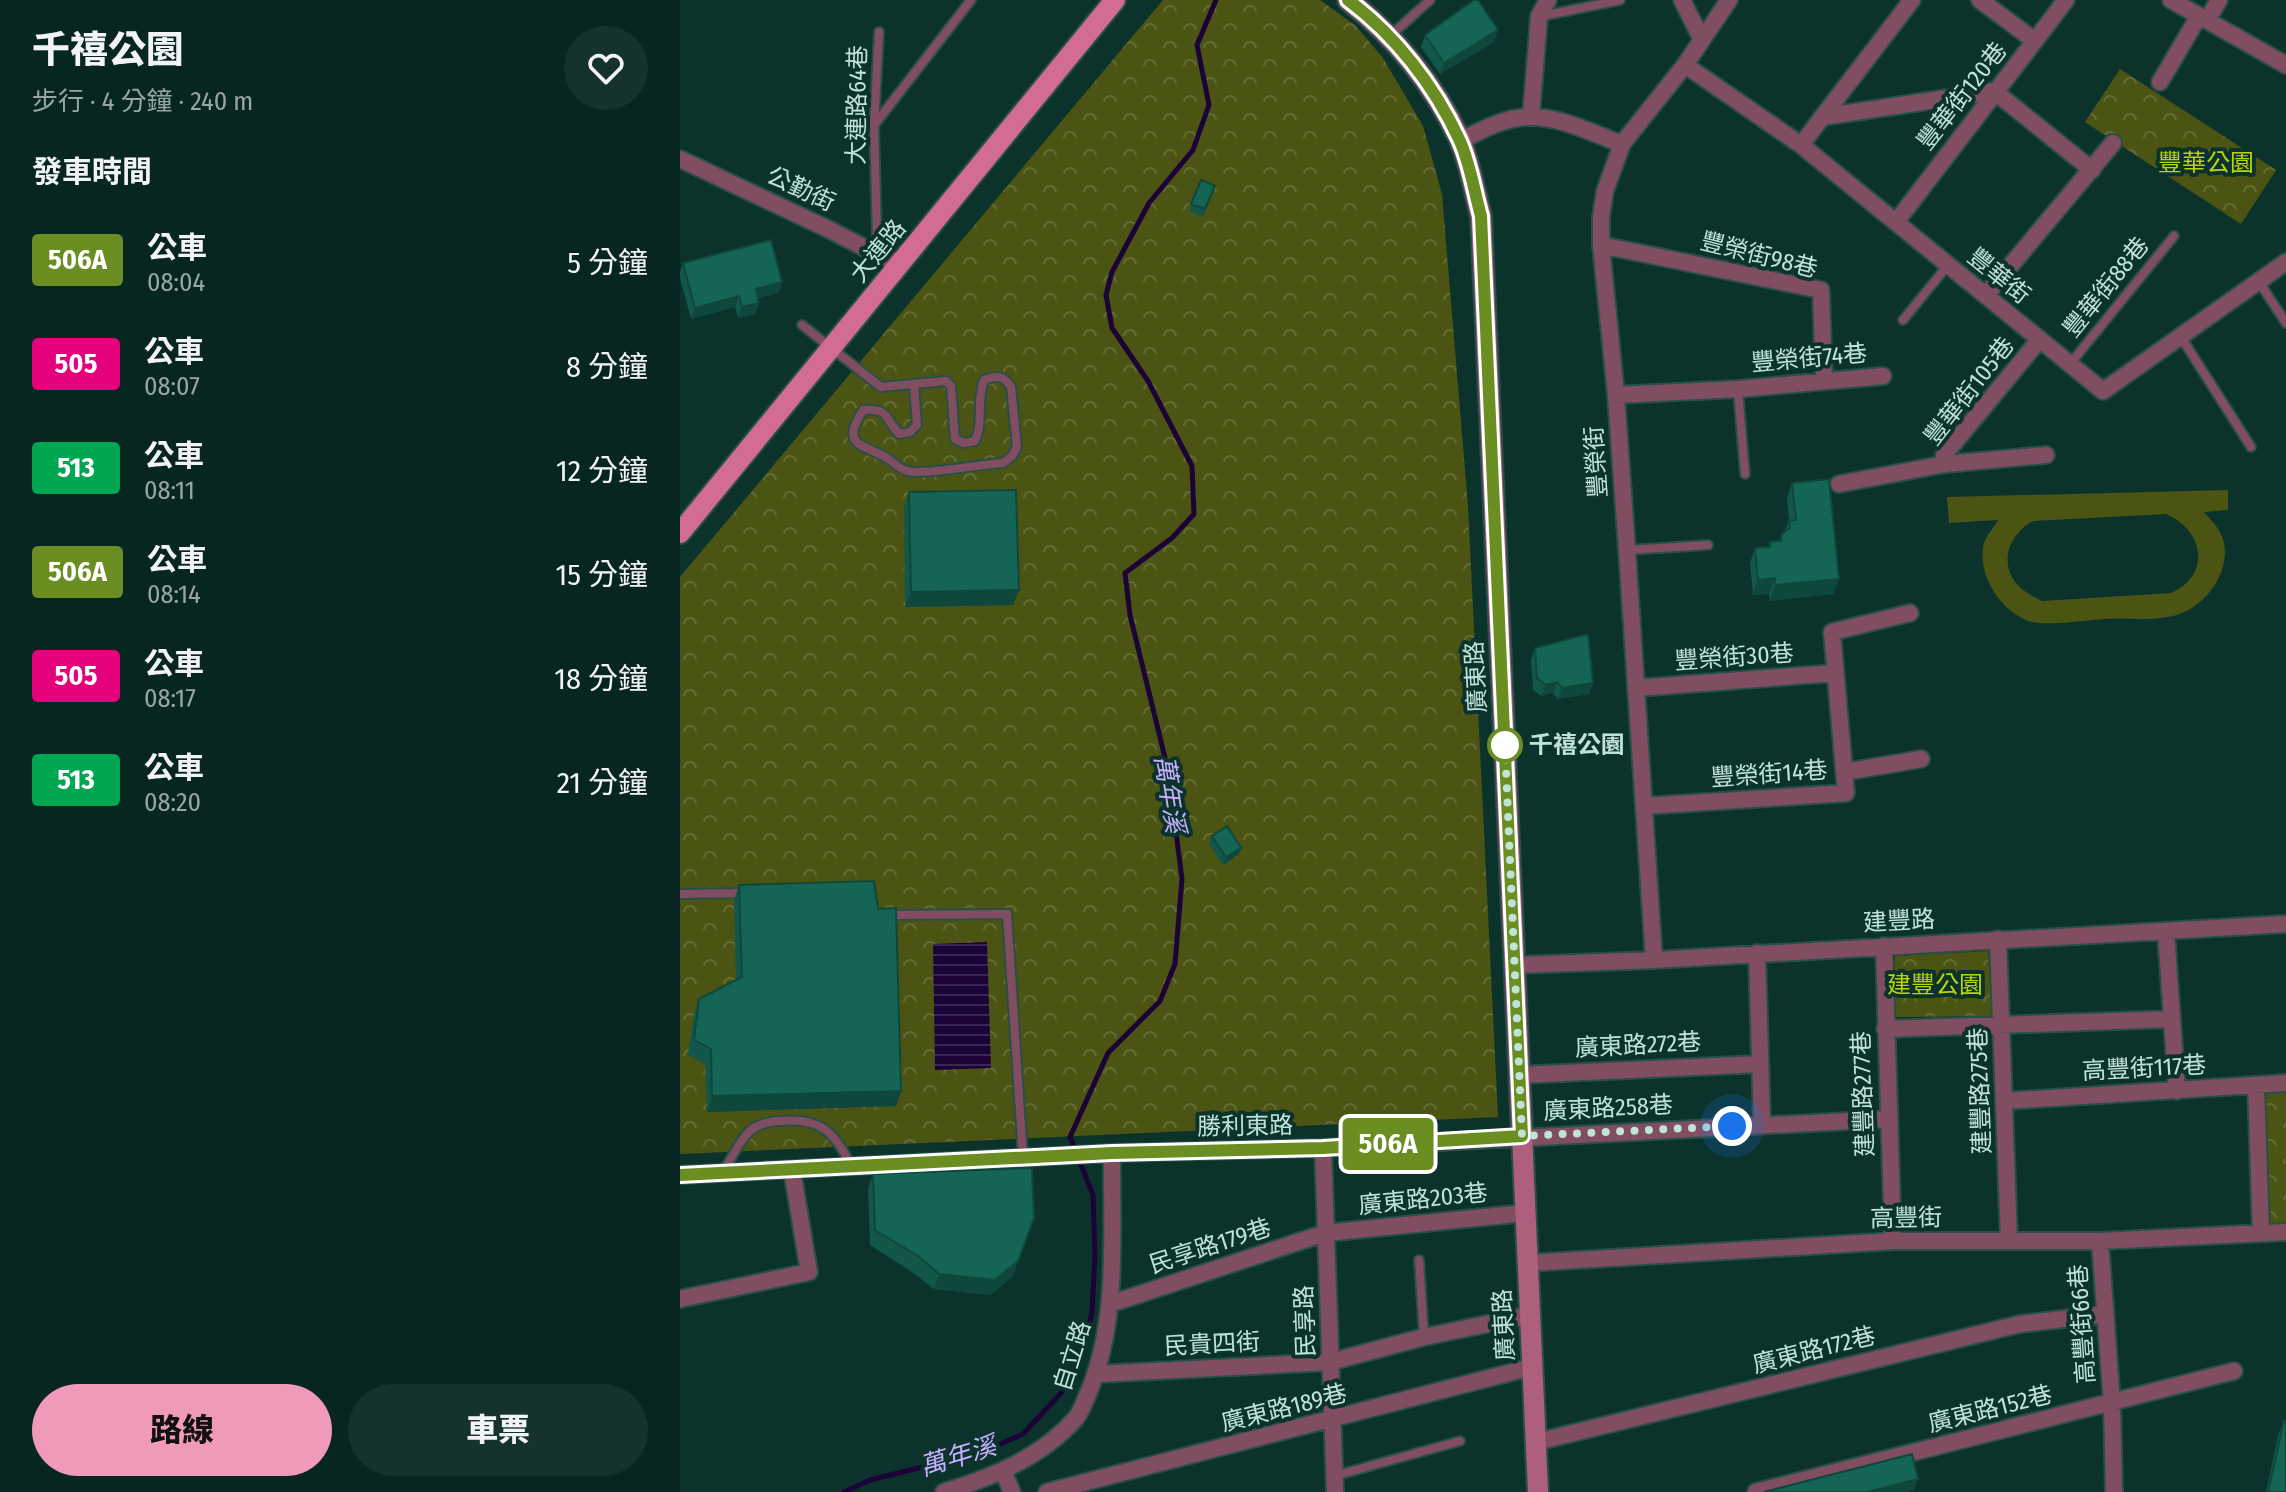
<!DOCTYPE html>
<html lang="zh-TW">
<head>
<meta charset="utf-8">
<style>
	body { margin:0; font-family:"Fira Sans Condensed","Noto Sans TC",sans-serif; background:#16322e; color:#f1f3f6; height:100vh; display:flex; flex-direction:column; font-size:30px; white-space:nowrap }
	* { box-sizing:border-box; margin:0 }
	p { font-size:26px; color:#98a5a5 }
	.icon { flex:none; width:44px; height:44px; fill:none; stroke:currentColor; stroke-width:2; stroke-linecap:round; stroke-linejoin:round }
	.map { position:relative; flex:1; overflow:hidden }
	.sheet { display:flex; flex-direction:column; background:#082621; width:680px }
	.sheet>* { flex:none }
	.badge { padding:0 16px; border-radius:6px; font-size:28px; line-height:52px }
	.you { position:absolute; width:40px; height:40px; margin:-20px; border:6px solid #fff; border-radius:50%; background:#1a73e8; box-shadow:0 0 0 12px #1a73e833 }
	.map>.badge { position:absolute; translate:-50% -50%; box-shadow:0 0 0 4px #fff }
	h2 { padding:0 32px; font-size:30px; line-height:72px }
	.round { display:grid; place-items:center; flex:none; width:84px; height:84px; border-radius:42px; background:#16322e }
	.head { display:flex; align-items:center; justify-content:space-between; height:136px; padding:0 32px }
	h1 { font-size:38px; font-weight:800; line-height:60px }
	.button { display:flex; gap:16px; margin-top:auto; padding:16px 32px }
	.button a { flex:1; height:92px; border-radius:48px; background:#ef9ab8; color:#111; font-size:32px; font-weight:800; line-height:92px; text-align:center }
	.button a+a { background:#16322e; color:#f1f3f6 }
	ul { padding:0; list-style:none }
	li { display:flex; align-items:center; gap:24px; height:104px; padding:0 32px }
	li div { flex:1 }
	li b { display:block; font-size:30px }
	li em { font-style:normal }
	li .badge { min-width:88px; font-weight:700; text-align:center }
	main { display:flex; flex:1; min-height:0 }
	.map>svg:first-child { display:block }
	.grass { fill:#4b5413; fill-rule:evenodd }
	.park { fill:url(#park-crowns) }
	.water { fill:url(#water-rules) }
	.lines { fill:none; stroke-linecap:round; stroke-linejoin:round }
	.stream { stroke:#1b0338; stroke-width:5 }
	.lane-casing { stroke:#284f48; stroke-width:12 }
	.street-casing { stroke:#284f48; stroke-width:20 }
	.secondary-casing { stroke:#284f48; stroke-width:24 }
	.primary-casing { stroke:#284f48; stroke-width:24 }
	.lane { stroke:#804e60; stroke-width:8 }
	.street { stroke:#804e60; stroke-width:16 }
	.secondary { stroke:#ae5f7c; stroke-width:20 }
	.primary { stroke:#d26c92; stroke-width:20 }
	.wall { fill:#12574a }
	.shaded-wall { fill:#0f473c }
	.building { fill:#156556; stroke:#0f473c; stroke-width:2 }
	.line-casing { stroke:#fff; stroke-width:18 }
	.line { stroke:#6b8e23; stroke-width:12 }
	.walk { stroke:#c0e3d9; stroke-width:8; stroke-dasharray:0 14.4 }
	.stop-dot { fill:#fff; stroke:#6b8e23; stroke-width:4 }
	.labels { text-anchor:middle; stroke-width:8; stroke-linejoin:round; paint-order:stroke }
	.street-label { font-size:24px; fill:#c0e3d9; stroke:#0b332c }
	.park-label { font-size:24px; fill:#bcd307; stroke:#0b332c }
	.stop-label { font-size:24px; font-weight:bold; fill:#c0e3d9; stroke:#0b332c; text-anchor:start }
	.water-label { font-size:26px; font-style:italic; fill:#c7afff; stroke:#0b332c }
</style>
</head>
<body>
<main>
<section class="sheet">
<div class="head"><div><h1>千禧公園</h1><p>步行 · 4 分鐘 · 240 m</p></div><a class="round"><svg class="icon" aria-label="heart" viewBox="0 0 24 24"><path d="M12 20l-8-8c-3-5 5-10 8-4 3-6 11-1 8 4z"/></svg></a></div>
<h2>發車時間</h2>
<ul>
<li><span class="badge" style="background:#6b8e23;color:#fff">506A</span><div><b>公車</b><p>08:04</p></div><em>5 分鐘</em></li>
<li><span class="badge" style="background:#e6007e;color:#fff">505</span><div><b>公車</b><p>08:07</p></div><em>8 分鐘</em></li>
<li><span class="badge" style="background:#00a651;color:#fff">513</span><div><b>公車</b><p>08:11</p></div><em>12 分鐘</em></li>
<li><span class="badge" style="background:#6b8e23;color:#fff">506A</span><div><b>公車</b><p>08:14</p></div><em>15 分鐘</em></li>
<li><span class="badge" style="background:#e6007e;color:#fff">505</span><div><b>公車</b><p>08:17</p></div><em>18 分鐘</em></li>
<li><span class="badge" style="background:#00a651;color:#fff">513</span><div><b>公車</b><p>08:20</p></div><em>21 分鐘</em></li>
</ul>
<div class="button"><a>路線</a><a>車票</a></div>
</section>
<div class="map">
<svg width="1606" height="1492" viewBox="0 0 1606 1492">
	<defs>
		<pattern id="park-crowns" width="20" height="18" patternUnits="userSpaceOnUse" patternTransform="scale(2)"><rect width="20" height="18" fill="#4b5413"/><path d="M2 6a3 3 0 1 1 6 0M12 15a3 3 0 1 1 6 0" fill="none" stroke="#636c35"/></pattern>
		<pattern id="water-rules" width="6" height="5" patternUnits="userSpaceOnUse" patternTransform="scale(2)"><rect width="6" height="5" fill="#1b0338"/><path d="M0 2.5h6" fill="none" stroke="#3a2854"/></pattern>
	</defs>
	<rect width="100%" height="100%" fill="#0b332c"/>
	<path class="grass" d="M 1548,490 L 1548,510 L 1524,512 C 1533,522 1541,530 1544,543 C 1550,575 1523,609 1493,616 C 1472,621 1447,618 1425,619 C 1408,620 1368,626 1352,622 C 1321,613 1294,572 1305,540 C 1308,533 1315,526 1318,520 L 1269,523 L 1267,497 ZM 1486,514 C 1524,530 1532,575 1491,593 L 1362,601 C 1352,596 1342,591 1335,582 C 1319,559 1331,533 1353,521 Z"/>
	<path class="park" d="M 483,0 L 640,0 L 676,26 L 703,58 L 743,126 L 762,194 L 788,506 L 818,1117 L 0,1154 L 0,577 Z
		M 1440,69 L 1596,170 L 1561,224 L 1405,122 Z
		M 1308,951 L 1312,1016 L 1213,1017 L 1215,956 Z
		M 1606,1092 L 1606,1224 L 1586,1225 L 1586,1094 Z"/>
	<path class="water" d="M 307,942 L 311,1068 L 255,1070 L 253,944 Z"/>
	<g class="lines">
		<path class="stream" d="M 164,1492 L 190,1480 L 300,1453 L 343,1434 L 382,1392 L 400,1357 L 412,1313 L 415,1255 L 413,1195 L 390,1137 L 428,1053 L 480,1001 L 495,964 L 502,879 L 488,770 L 450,615 L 445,573 L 492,538 L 514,514 L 512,466 L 468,381 L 432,328 L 426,295 L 432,272 L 469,203 L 513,150 L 529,105 L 517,45 L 536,0"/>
		<defs>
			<path id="lane" d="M 862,16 L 940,0
				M 199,32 L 194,125 L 197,237 L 215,259
				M 710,36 L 750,0
				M 195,124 L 291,0
				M 1579,282 L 1606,323
				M 1223,320 L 1268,265
				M 122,325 L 201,387 L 266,381 L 271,386 L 275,439 L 284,443 L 295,441 C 304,423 296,400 304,380 C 317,375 323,375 331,387 L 337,447 L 332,456 L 323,463 C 294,465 264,472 234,472 C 222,472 216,464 207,458 C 184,444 159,447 183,410 C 210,408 204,418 219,434 L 230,432 L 237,425 L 234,385
				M 1501,337 L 1571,447
				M 1390,364 L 1494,236
				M 1058,390 L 1065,474
				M 947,550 L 1028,545
				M 0,894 L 67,893
				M 206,915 L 327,914 L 343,1157
				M 44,1171 C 51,1159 60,1139 71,1130 C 78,1124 92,1121 100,1121 C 140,1117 155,1132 171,1166
				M 739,1260 L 744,1337
				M 654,1476 L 780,1441"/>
			<path id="street" d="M 1002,0 L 1021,38
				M 1300,0 L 1355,41
				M 1491,0 L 1606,65
				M 1527,20 L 1539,0
				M 1005,65 L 1121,145 L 1423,391 L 1606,262
				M 1480,82 L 1519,16
				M 851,117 L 859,16 L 868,0
				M 1142,117 L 1314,91 L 1412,170
				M 780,141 C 801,130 828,116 851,117 C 882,117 914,134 942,144
				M 1121,145 L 1232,0
				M 0,159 L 148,229 L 220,266
				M 1216,222 L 1386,0
				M 921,245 L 1141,290 L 1144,381
				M 1306,295 L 1433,143
				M 936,395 L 1058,389 L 1203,376
				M 1265,464 L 1366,455
				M 1159,484 L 1265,464 L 1264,455 L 1360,339
				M 956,688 L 1155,673
				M 1164,772 L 1241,759
				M 964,806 L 1166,793 L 1152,632 L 1230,613
				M 1486,932 L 1497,1091
				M 1318,939 L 1329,1241
				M 1204,946 L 1213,1241
				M 1077,953 L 1082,1124
				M 974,960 L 947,550 L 936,395 L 921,245 L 921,217 L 925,191 L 942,144 L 1005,65 L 1049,0
				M 835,965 L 974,960 L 1606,924
				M 1205,1029 L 1492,1019
				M 839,1075 L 1080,1064
				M 1576,1085 L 1581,1233
				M 1324,1101 L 1606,1083
				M 643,1148 L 655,1492
				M 0,1175 L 432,1153 L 643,1148 L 1208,1119
				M 1420,1241 L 1432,1404 L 1434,1492
				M 848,1263 L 1213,1241 L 1420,1241 L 1606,1232
				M 0,1299 L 129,1272 L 112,1170
				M 430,1304 L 645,1233 L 845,1213
				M 417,1374 L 650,1362 L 744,1337 L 850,1315
				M 856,1442 L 1340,1324 L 1425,1314
				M 323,1471 L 332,1492
				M 264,1492 C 313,1477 362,1457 396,1418 C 401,1412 404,1403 407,1396 C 440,1321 431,1233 432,1153
				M 367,1492 L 852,1367
				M 1076,1492 L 1554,1371"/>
			<path id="secondary" d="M 668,0 C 715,36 754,85 779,138 C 790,162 794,191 801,216 L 858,1492"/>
			<path id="primary" d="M 0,533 L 435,0"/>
		</defs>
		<use href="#lane" class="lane-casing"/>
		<use href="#street" class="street-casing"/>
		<use href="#secondary" class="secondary-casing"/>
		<use href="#primary" class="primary-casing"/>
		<use href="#lane" class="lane"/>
		<use href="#street" class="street"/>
		<use href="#secondary" class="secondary"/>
		<use href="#primary" class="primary"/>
	</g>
	<path class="wall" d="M 745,35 L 814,42 L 760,74 L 741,47 Z
		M 521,180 L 535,186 L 523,217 L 509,211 Z
		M 3,263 L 102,282 L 98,293 L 78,298 L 75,314 L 58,318 L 55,307 L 11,319 L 0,278 L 0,272 Z
		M 1112,483 L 1153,594 L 1090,601 L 1089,594 L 1073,595 L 1070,563 L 1075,548 L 1088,547 L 1090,542 L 1100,541 L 1102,534 L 1104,532 L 1109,521 L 1107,498 Z
		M 229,492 L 333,605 L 225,607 L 224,507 Z
		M 855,648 L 913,683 L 909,694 L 878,699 L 873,693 L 861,696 L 853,690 L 851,660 Z
		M 532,836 L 561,848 L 558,855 L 543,865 L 529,844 Z
		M 59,885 L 216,1106 L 27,1112 L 25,1064 L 8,1055 L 14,1014 L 19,999 L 56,980 L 54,900 Z
		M 193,1174 L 333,1276 L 310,1295 L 254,1289 L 232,1272 L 190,1245 L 188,1189 Z
		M 1604,1421 L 1606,1492 L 1586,1492 L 1598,1436 Z"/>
	<path class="shaded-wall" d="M 818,30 L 814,42 L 760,74 L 764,63 Z
		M 102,282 L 98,293 L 72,300 L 76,289 Z
		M 59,296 L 55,307 L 11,319 L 15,308 Z
		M 79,303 L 75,314 L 58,318 L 62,307 Z
		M 1095,578 L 1089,594 L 1073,595 L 1078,580 Z
		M 1159,579 L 1153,594 L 1090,601 L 1095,585 Z
		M 339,590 L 333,605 L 225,607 L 231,592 Z
		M 877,682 L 873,693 L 861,696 L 866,685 Z
		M 913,683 L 909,694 L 878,699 L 882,688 Z
		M 561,848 L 558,855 L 543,865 L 546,857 Z
		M 221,1091 L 216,1106 L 27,1112 L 32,1096 Z
		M 338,1261 L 333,1276 L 310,1295 L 254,1289 L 259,1274 Z
		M 1238,1479 L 1234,1490 L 1227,1492 L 1187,1492 Z"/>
	<path class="building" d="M 794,0 L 798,0 L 818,30 L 764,63 L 745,35 Z
		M 521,180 L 535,186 L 525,209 L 511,204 Z
		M 91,240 L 102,282 L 76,289 L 79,303 L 62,307 L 59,296 L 15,308 L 3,263 Z
		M 1149,479 L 1159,579 L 1095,585 L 1095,578 L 1078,580 L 1075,548 L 1090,547 L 1090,542 L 1101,541 L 1102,534 L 1110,528 L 1109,521 L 1116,520 L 1112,483 Z
		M 336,490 L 339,590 L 231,592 L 229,492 Z
		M 908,634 L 913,683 L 882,688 L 877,682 L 866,685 L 857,678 L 855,648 Z
		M 547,826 L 561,848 L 546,857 L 532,836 Z
		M 194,881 L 198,909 L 216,908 L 221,1091 L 32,1096 L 31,1049 L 14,1040 L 19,999 L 62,977 L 59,885 Z
		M 352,1168 L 354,1218 L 338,1261 L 315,1280 L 259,1274 L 238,1256 L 195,1230 L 193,1174 Z
		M 1604,1421 L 1606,1421 L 1606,1492 L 1588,1492 Z
		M 1232,1454 L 1238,1479 L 1187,1492 L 1084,1492 Z"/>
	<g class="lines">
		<defs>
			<path id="line" d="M 0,1175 L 432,1153 L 643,1148 L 842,1136 L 801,216 C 794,191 790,162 779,139 C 754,85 715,35 668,0"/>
		</defs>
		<use href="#line" class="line-casing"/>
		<use href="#line" class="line"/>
		<path class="walk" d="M 825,745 L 842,1136 L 1052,1126"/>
	</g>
	<circle class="stop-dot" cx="825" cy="745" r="16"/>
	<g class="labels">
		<g class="street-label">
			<text transform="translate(1282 96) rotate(-52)" y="8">豐華街120巷</text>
			<text transform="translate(177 105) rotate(-89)" y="8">大連路64巷</text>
			<text transform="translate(121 189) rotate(25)" y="8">公勤街</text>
			<text transform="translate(198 251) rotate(-51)" y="8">大連路</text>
			<text transform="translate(1079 255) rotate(14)" y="8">豐榮街98巷</text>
			<text transform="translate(1319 276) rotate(39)" y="8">豐華街</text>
			<text transform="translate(1426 287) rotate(-51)" y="8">豐華街88巷</text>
			<text transform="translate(1129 358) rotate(-5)" y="8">豐榮街74巷</text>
			<text transform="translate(1289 391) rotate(-52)" y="8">豐華街105巷</text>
			<text transform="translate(916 462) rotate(-94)" y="8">豐榮街</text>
			<text transform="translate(1054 657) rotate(-4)" y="8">豐榮街30巷</text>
			<text transform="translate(796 677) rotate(-93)" y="8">廣東路</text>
			<text transform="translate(1089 774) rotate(-4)" y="8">豐榮街14巷</text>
			<text transform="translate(1219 921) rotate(-3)" y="8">建豐路</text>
			<text transform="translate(958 1045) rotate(-3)" y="8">廣東路272巷</text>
			<text transform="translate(1464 1068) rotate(-3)" y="8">高豐街117巷</text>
			<text transform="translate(1300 1091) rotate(-92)" y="8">建豐路275巷</text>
			<text transform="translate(1183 1094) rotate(-92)" y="8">建豐路277巷</text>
			<text transform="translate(928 1108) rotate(-3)" y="8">廣東路258巷</text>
			<text transform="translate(565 1126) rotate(-1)" y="8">勝利東路</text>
			<text transform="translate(743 1199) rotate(-6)" y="8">廣東路203巷</text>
			<text transform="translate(1226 1218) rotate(-1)" y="8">高豐街</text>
			<text transform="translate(530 1246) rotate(-18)" y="8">民享路179巷</text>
			<text transform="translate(625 1321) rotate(-92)" y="8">民享路</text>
			<text transform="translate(1402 1324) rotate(-94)" y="8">高豐街66巷</text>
			<text transform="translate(824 1325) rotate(-93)" y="8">廣東路</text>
			<text transform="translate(532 1344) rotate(-3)" y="8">民貴四街</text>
			<text transform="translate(1134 1350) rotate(-14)" y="8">廣東路172巷</text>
			<text transform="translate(392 1356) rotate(-73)" y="8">自立路</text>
			<text transform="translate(604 1408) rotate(-14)" y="8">廣東路189巷</text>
			<text transform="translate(1310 1409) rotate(-14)" y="8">廣東路152巷</text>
		</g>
		<g class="park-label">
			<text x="1526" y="171">豐華公園</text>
			<text x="1255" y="993">建豐公園</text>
		</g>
		<g class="stop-label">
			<text x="849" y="753">千禧公園</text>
		</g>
		<g class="water-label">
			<text transform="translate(490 794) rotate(81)" y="9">萬年溪</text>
			<text transform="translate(278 1456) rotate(-17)" y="9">萬年溪</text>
		</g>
	</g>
</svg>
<div class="you" style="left:1052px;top:1126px"></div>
<b class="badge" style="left:708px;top:1144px;background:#6b8e23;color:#fff">506A</b>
</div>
</main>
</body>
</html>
